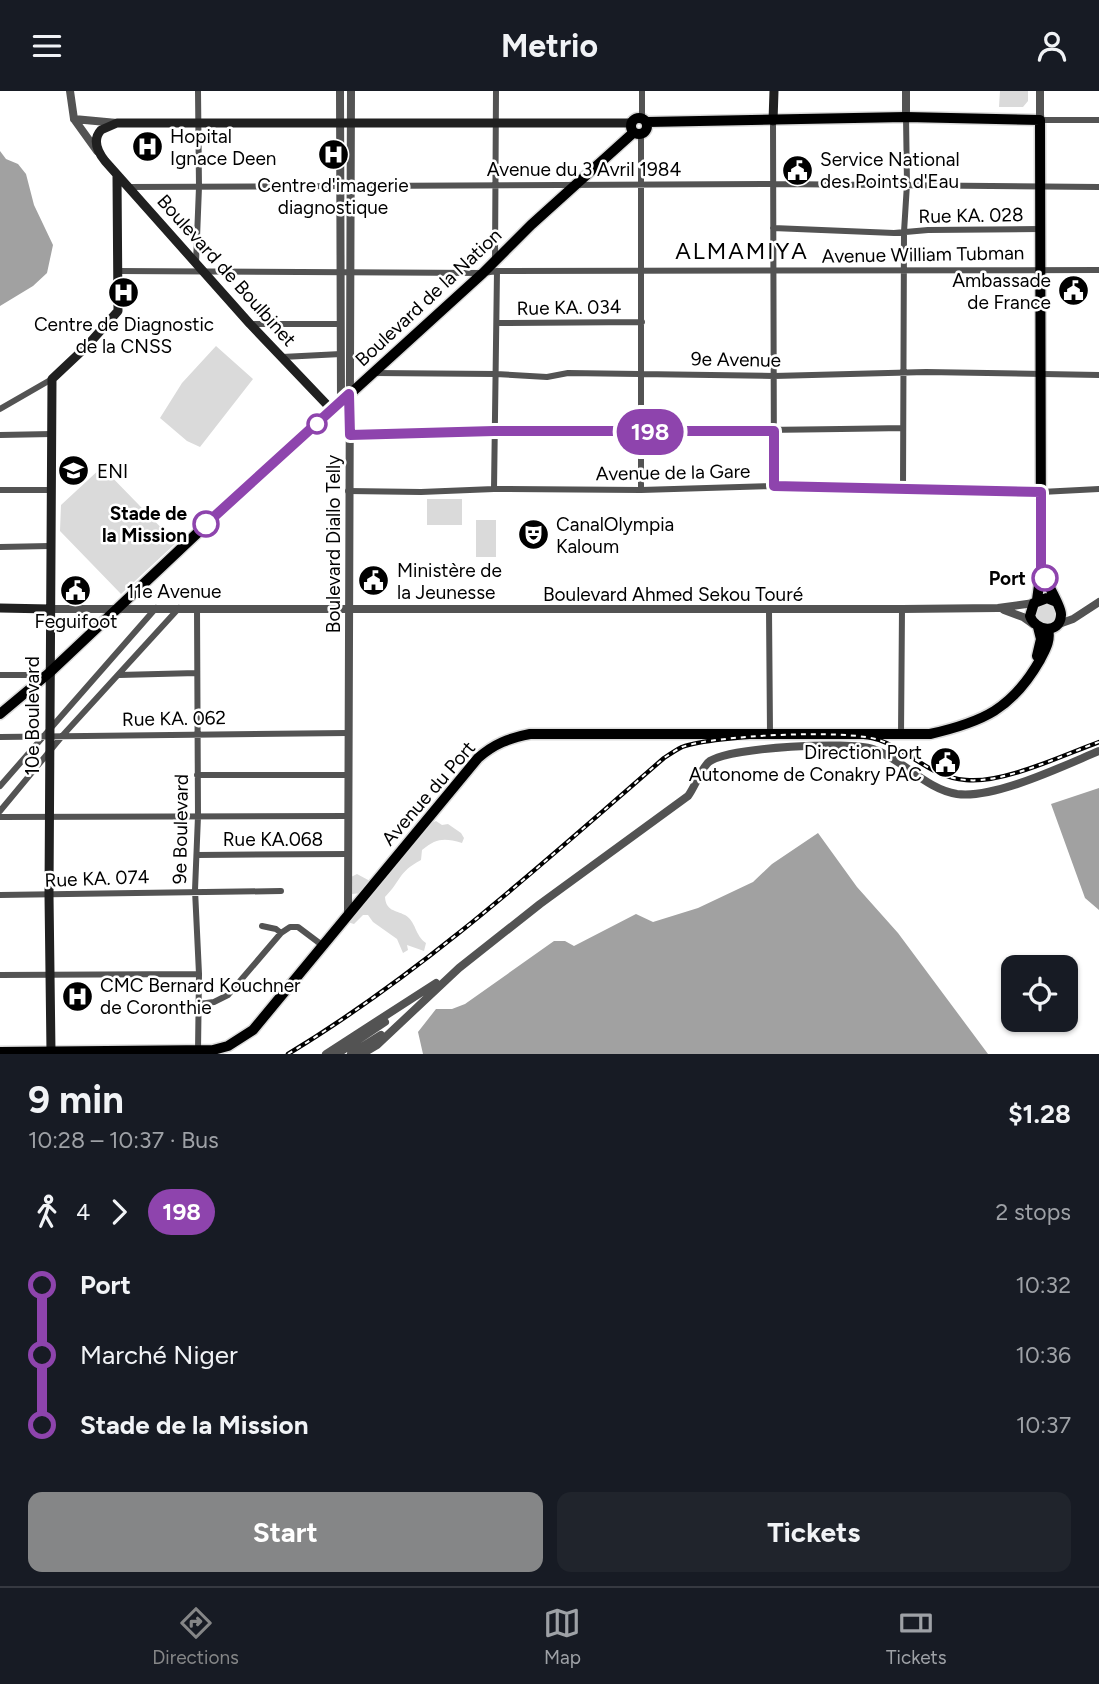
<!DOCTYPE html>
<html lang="en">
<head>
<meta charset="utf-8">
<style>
	body { margin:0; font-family:Figtree,sans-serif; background:#20242c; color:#f1f3f6; height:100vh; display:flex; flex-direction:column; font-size:26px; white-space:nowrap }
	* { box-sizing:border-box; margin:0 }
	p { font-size:23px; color:#9ea1a6 }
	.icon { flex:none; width:38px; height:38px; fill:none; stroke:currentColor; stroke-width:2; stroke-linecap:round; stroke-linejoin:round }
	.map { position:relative; height:963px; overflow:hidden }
	.details { display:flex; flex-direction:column; background:#171b24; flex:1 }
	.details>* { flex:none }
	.badge { padding:0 14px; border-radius:23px; font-size:24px; line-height:46px }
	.fabs { position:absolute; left:1001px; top:864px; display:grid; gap:14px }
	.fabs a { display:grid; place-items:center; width:77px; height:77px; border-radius:14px; background:#171b24; box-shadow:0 2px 5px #0004; font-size:35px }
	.map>.badge { position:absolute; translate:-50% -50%; box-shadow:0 0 0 4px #fff }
	.legs { display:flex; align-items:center; gap:10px; height:77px; padding:0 28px; font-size:23px }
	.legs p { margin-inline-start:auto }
	.head { display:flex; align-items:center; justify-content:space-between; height:119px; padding:0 28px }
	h1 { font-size:38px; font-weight:700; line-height:52px }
	.button { display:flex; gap:14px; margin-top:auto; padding:14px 28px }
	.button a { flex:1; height:80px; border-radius:14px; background:#858687; color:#fff; font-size:28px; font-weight:700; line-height:80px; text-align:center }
	.button a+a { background:#20242c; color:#f1f3f6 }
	ul { padding:0 28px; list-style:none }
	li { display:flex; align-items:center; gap:24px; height:70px; font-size:26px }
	li i { display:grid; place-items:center; width:10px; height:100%; margin:0 9px; background:currentColor }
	li i::after { content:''; width:18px; height:18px; margin:-9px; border:5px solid; border-radius:50%; background:#171b24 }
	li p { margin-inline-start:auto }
	li:first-child i { background:linear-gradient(#0000 50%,currentColor 0) }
	li:last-child i { background:linear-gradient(currentColor 50%,#0000 0) }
	header { display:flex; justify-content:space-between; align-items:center; height:91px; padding:0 28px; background:#171b24; font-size:32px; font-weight:700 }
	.menu { display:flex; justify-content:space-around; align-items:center; height:98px; border-top:2px solid #363941; background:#171b24; font-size:19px; color:#9ea1a6 }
	.menu a { display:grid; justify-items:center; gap:4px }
	.menu .current { color:#858687 }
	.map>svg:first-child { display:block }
	.green { fill:#dadada }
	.water { fill:#a1a1a1 }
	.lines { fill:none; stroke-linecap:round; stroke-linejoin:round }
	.primary-casing { stroke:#dbdbdb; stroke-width:13 }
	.minor { stroke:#535353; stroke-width:6 }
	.tertiary { stroke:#535353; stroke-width:8 }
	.secondary { stroke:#202020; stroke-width:9 }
	.primary { stroke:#000; stroke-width:10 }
	.rail-casing { stroke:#000; stroke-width:4.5 }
	.rail { stroke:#fff; stroke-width:2; stroke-dasharray:5; stroke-linecap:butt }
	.line-1-casing { stroke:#fff; stroke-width:16 }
	.line-1 { stroke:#8e44ad; stroke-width:10 }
	.stop-1-dot { fill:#fff; stroke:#8e44ad; stroke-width:3.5 }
	.labels { text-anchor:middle; stroke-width:5; stroke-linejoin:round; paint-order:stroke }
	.poi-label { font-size:19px; fill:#000; stroke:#fff; text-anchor:start }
	.street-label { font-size:19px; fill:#000; stroke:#fff }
	.stop-label { font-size:19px; font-weight:bold; fill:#000; stroke:#fff; text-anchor:end }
	.quarter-label { font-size:23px; letter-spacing:2px; fill:#000; stroke:#fff }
</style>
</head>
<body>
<header><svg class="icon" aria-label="menu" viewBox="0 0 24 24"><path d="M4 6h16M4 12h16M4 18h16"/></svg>Metrio<svg class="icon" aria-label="person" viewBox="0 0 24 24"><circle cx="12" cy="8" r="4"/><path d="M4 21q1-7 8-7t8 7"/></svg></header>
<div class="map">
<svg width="1099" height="963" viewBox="0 0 1099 963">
	<rect width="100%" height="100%" fill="#fff"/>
	<path class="green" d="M 1000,0 L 1028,0 L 1028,10 L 1023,16 L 999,16 Z
		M 216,255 L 253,288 L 200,356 L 187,350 L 160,327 L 182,292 Z
		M 102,376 L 176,452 L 121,503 L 60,440 L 61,414 Z
		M 427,408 L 462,408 L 462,434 L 427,434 Z
		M 476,429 L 496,429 L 496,466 L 476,466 Z
		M1034 523a11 11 0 1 1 22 0a11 11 0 1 1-22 0Z
		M 436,730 L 442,734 L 448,733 L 461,742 L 464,747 L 462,752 C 444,747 437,747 422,759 L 421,769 C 398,781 401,790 385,806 C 386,820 395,819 405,824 C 416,830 415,845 426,852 L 424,860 L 407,854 L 408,859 L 403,862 L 397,848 L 373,831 L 368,824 L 363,824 L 354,833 L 347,831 L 361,802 L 352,803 L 351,786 L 357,783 L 370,790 L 425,735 Z"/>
	<path class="water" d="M 0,60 L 6,68 L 18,73 L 26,83 L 34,114 L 53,154 L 47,182 L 33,195 L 0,215 Z
		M 1099,697 L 1099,819 L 1085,807 L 1051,713 Z
		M 818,742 L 857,796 L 898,842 L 988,963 L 423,963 L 418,941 L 436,918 L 452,918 L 465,913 L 554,850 L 565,850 L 574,855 L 636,823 L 653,831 L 698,817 L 753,791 L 772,773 Z"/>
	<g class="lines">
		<defs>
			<path id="primary" d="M631 35a8 8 0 1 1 16 0a8 8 0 1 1-16 0Z
				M 648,31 L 906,26 L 1040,29 L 1041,479 L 1037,509
				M 1043,482 C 1046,491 1062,517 1061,524 C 1060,544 1035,540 1030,525 L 1034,512 L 1047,507 L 1057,511
				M 1037,565 L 1041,548 L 1038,536
				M 0,623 L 49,582 L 207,433 L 483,182 L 531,134 L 633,42
				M 0,961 L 213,959 L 228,955 L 253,939 L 478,667 C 494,653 509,647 530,643 L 930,643 C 983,631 1012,618 1040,569 C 1045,559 1051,550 1048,538"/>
		</defs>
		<use href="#primary" class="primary-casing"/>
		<path class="minor" d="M 642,27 L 642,0
			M 1040,29 L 1099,29
			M 773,30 L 774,395
			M 128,96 L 773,93 L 1099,96
			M 773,137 L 894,142 L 928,139 L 1040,138
			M 495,169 L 496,0
			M 196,172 L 199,96 L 198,0
			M 118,180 L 483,182 L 497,180 L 1099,179
			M 497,232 L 642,231
			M 250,233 L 341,233
			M 282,266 L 341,263
			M 374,282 L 496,283 L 547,286 L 568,282 L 774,285 L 926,281 L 1099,284
			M 0,318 L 52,288
			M 350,343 C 534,339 718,341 903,337
			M 0,344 L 52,343
			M 494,398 L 497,180
			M 903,398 L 904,141 L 907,93 L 906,26
			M 0,399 L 51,399
			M 641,399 L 641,43
			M 348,400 L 421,401 L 494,398 L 641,399 L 774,395 L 1041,401 L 1099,398
			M 0,456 L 50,455
			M 197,517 L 198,725 L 195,799 L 199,883 L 198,960
			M 769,519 L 770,642
			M 0,584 L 46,584
			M 119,584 L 197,582
			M 901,643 L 902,518
			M 0,646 L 348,642
			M 197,684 L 348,684
			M 0,695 L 156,517
			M 0,720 L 63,644 L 179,517
			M 0,726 L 348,725
			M 197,764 L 348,763
			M 0,804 L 281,800
			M 262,835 L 276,838 L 281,842
			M 0,884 L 199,883
			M 199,913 L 214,911 L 228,904 L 281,842 L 290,836 L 298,836 L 322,854"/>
		<path class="tertiary" d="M 70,0 L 74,28 L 97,60
			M 340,0 L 341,311
			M 906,26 L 906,0
			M 74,28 L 117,32
			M 1040,29 L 1040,0
			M 50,518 L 902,518 L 998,517 L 1034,512
			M 1004,519 L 1023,526 L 1033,533
			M 1056,534 L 1073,528 L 1099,511
			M 348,822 L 351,0
			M 326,963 L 436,892
			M 337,963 L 385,931
			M 351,963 L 381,944
			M 362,963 L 377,954 L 459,877 L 540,813 L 688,705 C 695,696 702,675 710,670 C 733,656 848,650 873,658 C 903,668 925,698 957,703 C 995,708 1063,675 1099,660"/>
		<path class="secondary" d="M 773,30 L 774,0
			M 332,319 L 250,233 L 105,70 C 97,60 92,49 101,39 L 117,32 L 632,32
			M 0,517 L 50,518
			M 51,961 L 49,804 L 52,288 L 86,256 L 118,220 L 117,85"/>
		<use href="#primary" class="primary"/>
		<defs>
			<path id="rail" d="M 288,963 C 425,880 544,771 664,667 C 670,663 676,659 682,656 C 715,644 848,638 879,649 C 911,660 929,686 966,689 C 1003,693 1063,664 1099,651"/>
		</defs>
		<use href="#rail" class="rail-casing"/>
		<use href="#rail" class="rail"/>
	</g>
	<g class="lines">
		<defs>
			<path id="line-1" d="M 206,433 L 349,303 L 350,344 L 494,340 L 774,340 L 774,395 L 1041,401 L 1041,479 L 1045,487"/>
		</defs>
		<use href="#line-1" class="line-1-casing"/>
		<use href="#line-1" class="line-1"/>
	</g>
	<defs>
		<symbol id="hospital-disc" viewBox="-11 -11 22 22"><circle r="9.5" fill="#000" stroke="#fff"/><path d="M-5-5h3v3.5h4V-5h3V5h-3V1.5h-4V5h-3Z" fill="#fff"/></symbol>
		<symbol id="civic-disc" viewBox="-11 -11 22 22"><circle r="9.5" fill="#000" stroke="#fff"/><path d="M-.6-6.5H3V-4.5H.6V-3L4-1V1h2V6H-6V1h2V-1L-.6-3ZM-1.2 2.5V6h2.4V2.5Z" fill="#fff"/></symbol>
		<symbol id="university-disc" viewBox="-11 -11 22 22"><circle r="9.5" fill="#000" stroke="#fff"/><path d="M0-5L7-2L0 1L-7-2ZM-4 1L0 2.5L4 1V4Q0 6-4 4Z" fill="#fff"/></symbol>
		<symbol id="theatre-disc" viewBox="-11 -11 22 22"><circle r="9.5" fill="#000" stroke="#fff"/><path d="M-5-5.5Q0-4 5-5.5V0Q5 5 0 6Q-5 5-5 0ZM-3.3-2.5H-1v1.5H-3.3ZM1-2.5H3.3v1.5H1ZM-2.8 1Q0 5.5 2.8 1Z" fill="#fff"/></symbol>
	</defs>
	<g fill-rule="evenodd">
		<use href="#hospital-disc" x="130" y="38" width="35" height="35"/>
		<use href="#hospital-disc" x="316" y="46" width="35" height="35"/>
		<use href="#civic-disc" x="780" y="62" width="35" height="35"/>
		<use href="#civic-disc" x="1056" y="182" width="35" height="35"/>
		<use href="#hospital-disc" x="106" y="184" width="35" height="35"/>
		<use href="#university-disc" x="56" y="362" width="35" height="35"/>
		<use href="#theatre-disc" x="516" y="426" width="35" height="35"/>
		<use href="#civic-disc" x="356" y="472" width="35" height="35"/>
		<use href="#civic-disc" x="58" y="482" width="35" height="35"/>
		<use href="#civic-disc" x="928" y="654" width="35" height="35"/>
		<use href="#hospital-disc" x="60" y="888" width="35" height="35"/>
	</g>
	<g class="stop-1-dot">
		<circle cx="317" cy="333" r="9"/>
		<circle cx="206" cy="433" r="12"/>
		<circle cx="1045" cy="487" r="12"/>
	</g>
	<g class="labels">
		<g class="poi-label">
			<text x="170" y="52">Hopital<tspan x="170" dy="22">Ignace Deen</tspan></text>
			<text x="820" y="75">Service National<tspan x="820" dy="22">des Points d'Eau</tspan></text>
			<text x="333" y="101" text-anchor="middle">Centre d'imagerie<tspan x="333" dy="22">diagnostique</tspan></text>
			<text x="1051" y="196" text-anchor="end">Ambassade<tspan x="1051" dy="22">de France</tspan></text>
			<text x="124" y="240" text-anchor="middle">Centre de Diagnostic<tspan x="124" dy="22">de la CNSS</tspan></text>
			<text x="97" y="387">ENI</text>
			<text x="556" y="440">CanalOlympia<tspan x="556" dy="22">Kaloum</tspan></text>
			<text x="397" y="486">Ministère de<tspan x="397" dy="22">la Jeunesse</tspan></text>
			<text x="76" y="537" text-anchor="middle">Feguifoot</text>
			<text x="922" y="668" text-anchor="end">Direction Port<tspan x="922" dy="22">Autonome de Conakry PAC</tspan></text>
			<text x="100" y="901">CMC Bernard Kouchner<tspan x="100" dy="22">de Coronthie</tspan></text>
		</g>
		<g class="street-label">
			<text x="584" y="85">Avenue du 3 Avril 1984</text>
			<text transform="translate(971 124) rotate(-1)" y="7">Rue KA. 028</text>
			<text transform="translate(923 163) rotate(-1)" y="7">Avenue William Tubman</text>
			<text transform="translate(227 179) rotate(48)" y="7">Boulevard de Boulbinet</text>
			<text transform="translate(428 206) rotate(-43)" y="7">Boulevard de la Nation</text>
			<text transform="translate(569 216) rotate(-1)" y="7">Rue KA. 034</text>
			<text transform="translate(736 268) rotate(1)" y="7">9e Avenue</text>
			<text transform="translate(673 381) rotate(-1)" y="7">Avenue de la Gare</text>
			<text transform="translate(333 453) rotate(-90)" y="7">Boulevard Diallo Telly</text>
			<text x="174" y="507">11e Avenue</text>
			<text x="673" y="510">Boulevard Ahmed Sekou Touré</text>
			<text transform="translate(32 625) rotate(-90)" y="7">10e Boulevard</text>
			<text transform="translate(174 627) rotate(-1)" y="7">Rue KA. 062</text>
			<text transform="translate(428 702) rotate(-49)" y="7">Avenue du Port</text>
			<text transform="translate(180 738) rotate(-89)" y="7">9e Boulevard</text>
			<text x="273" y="755">Rue KA.068</text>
			<text transform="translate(97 787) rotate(-2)" y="7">Rue KA. 074</text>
		</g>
		<g class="stop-label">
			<text x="187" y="429">Stade de<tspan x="187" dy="22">la Mission</tspan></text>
			<text x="1026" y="494">Port</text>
		</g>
		<g class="quarter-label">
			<text x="742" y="168">ALMAMIYA</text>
		</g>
	</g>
</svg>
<div class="fabs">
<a><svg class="icon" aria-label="locate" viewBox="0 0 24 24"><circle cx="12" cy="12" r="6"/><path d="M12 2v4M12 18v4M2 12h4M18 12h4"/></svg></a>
</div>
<b class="badge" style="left:650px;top:341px;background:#8e44ad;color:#fff">198</b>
</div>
<section class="details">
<div class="head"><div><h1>9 min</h1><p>10:28 – 10:37 · Bus</p></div><b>$1.28</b></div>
<div class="legs"><svg class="icon" aria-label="walk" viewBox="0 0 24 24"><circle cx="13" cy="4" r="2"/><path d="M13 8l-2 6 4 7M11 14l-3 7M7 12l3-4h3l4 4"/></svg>4<svg class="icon" aria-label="forward" viewBox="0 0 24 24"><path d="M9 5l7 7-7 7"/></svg><b class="badge" style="background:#8e44ad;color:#fff">198</b><p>2 stops</p></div>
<ul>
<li><i style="color:#8e44ad"></i><b>Port</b><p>10:32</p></li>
<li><i style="color:#8e44ad"></i><span>Marché Niger</span><p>10:36</p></li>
<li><i style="color:#8e44ad"></i><b>Stade de la Mission</b><p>10:37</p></li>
</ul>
<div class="button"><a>Start</a><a>Tickets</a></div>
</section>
<nav class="menu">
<a class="current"><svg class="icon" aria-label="directions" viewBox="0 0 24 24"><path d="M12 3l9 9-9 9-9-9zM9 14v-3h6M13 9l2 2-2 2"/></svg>Directions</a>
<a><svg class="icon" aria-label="map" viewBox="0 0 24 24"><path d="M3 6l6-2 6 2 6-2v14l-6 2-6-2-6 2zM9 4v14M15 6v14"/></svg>Map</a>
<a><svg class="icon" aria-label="tickets" viewBox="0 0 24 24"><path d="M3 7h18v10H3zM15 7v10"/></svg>Tickets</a>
</nav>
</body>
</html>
